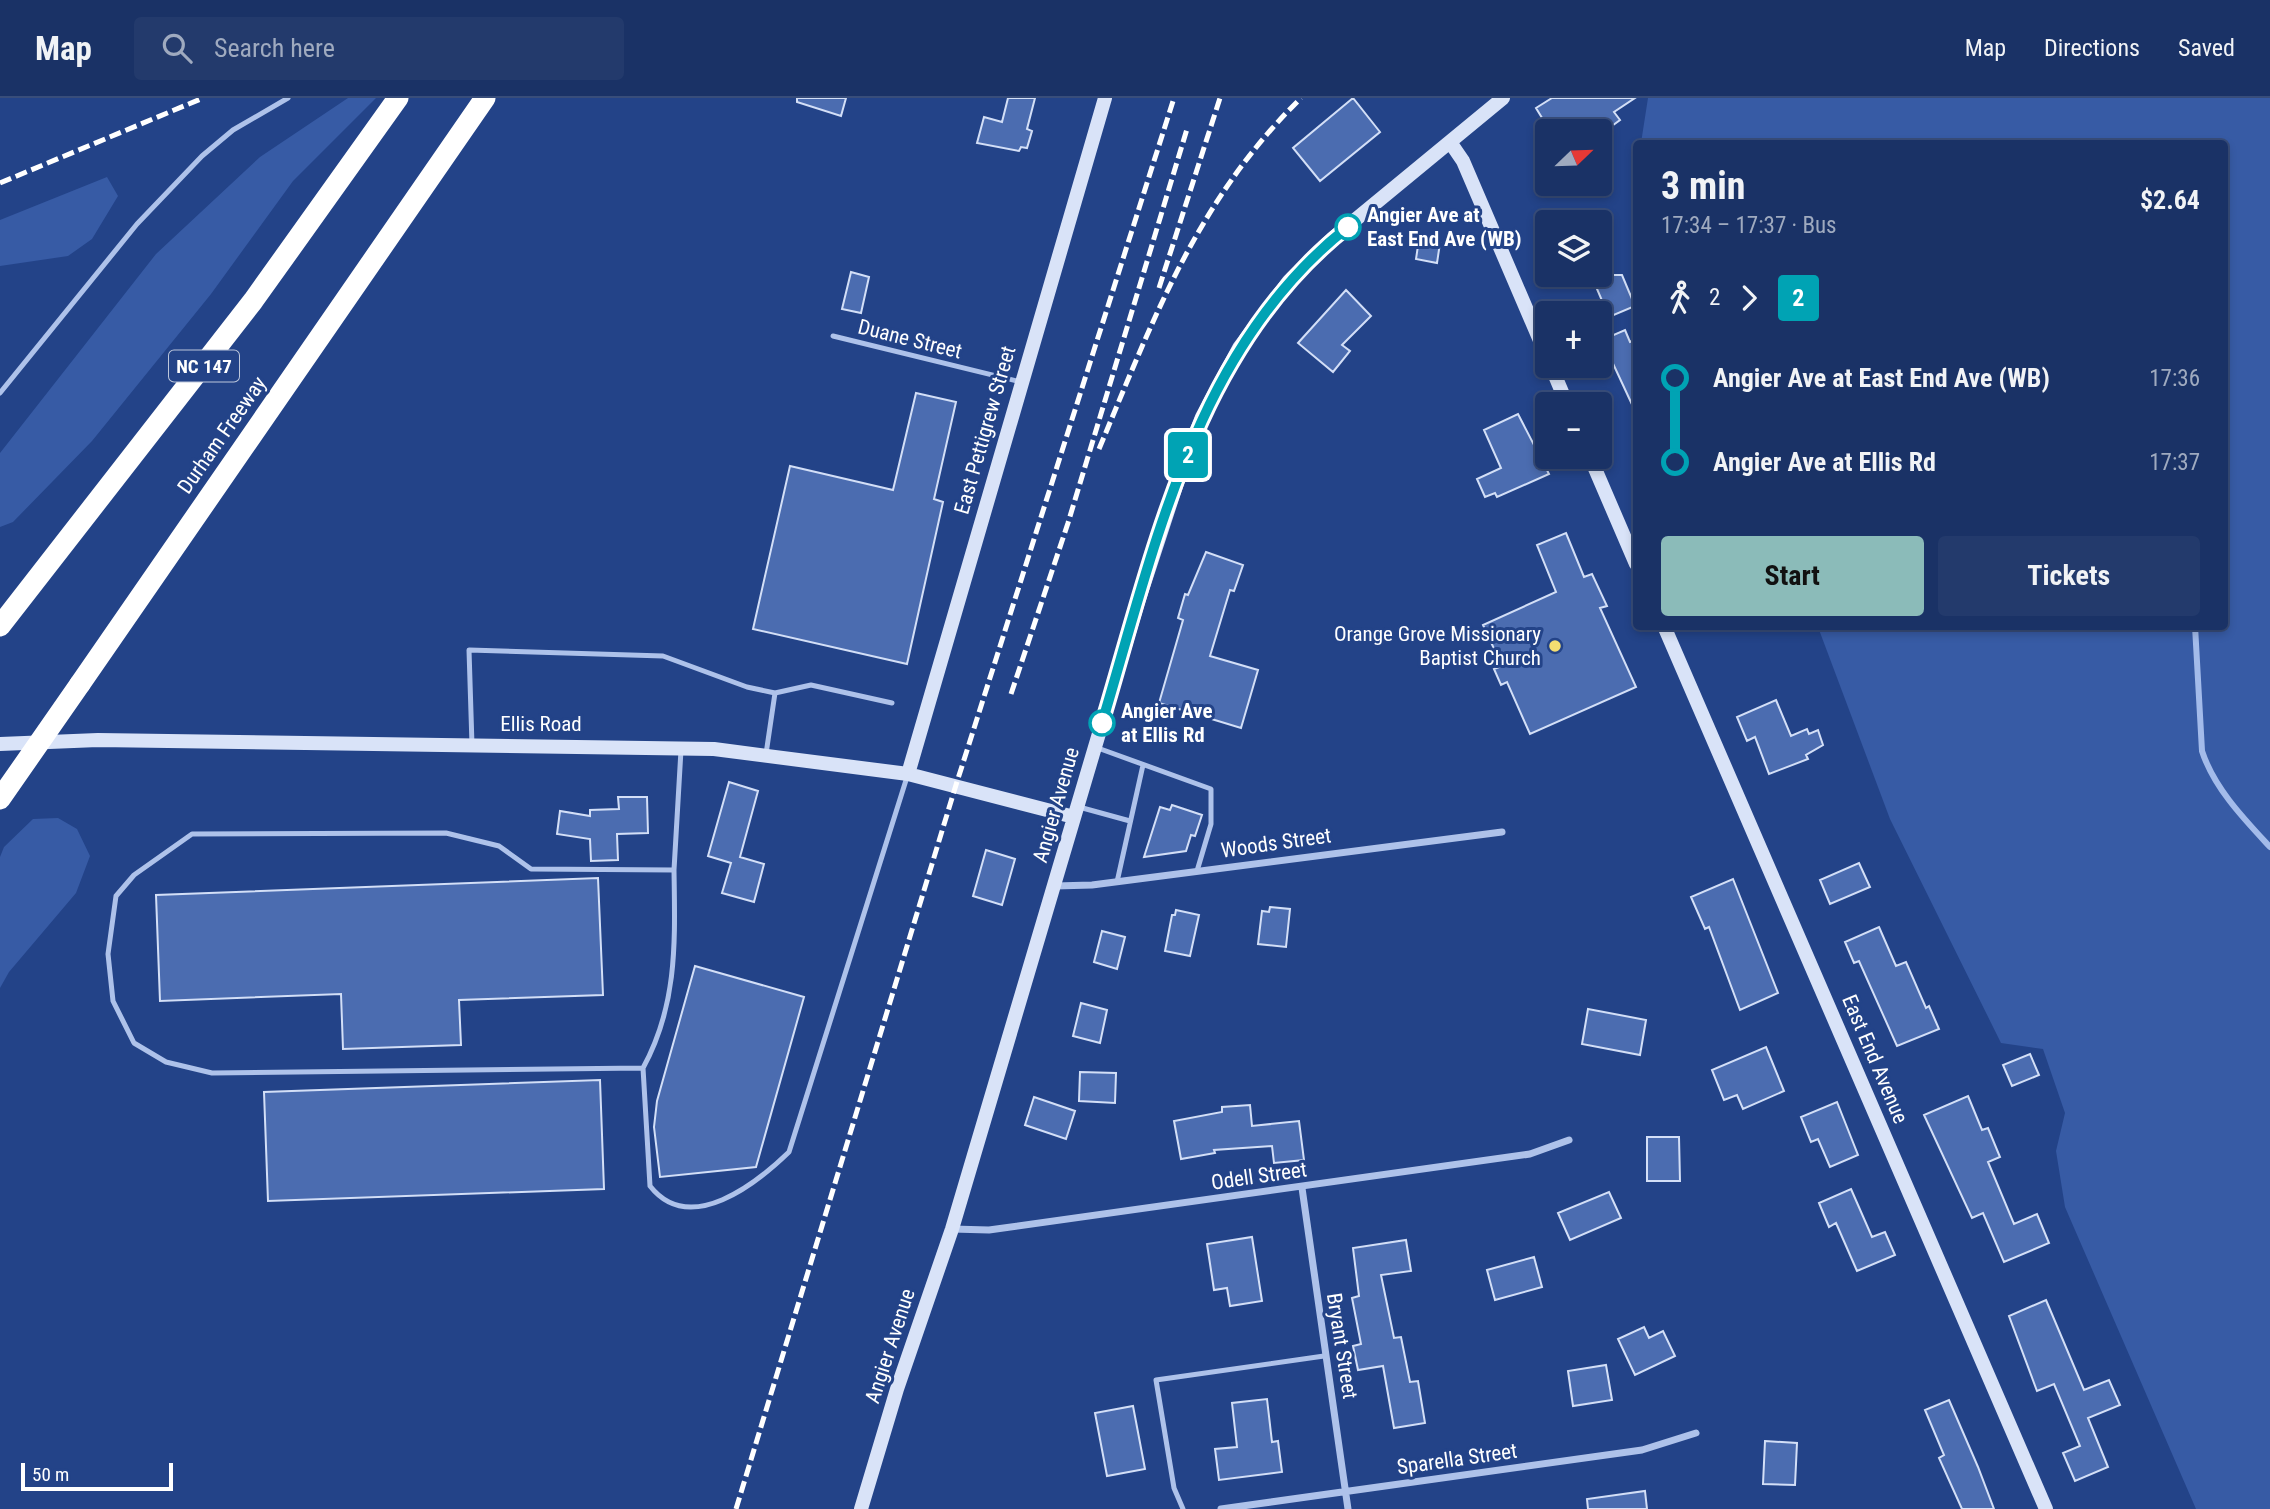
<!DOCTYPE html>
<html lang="en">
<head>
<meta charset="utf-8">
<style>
	body { margin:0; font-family:"Roboto Condensed",sans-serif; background:#233a6c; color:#f1f3f6; height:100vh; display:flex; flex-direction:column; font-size:26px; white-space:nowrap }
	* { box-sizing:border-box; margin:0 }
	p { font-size:23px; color:#9faabf }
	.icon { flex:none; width:38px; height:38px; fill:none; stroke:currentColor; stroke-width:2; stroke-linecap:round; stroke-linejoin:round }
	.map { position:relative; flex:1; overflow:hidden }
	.panel { position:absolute; left:1633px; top:42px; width:595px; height:490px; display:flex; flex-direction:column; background:#1a3266; border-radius:7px; box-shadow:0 4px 10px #0003,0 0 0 2px #384d7a }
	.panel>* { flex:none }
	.badge { padding:0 14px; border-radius:5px; font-size:24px; line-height:46px }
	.needle { width:46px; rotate:67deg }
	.tools { position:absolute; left:1535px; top:21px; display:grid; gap:14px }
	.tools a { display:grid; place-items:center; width:77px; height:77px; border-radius:7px; background:#1a3266; box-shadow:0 4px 10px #0003,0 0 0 2px #384d7a; font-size:35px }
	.scale { position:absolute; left:21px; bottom:18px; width:152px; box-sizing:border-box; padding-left:7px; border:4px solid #fff; border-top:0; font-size:19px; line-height:24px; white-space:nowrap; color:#fff; -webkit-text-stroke:5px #234388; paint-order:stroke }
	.map>.badge { position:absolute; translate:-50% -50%; box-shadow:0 0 0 4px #fff }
	.legs { display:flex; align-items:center; gap:10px; height:77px; padding:0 28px; font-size:23px }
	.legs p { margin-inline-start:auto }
	.summary { display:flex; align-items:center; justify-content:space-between; height:119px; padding:0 28px }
	h1 { font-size:38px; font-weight:700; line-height:52px }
	.button { display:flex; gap:14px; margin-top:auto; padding:14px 28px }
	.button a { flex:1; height:80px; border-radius:7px; background:#8bbbb9; color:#111; font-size:28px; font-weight:700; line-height:80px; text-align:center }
	.button a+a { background:#233a6c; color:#f1f3f6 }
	ul { padding:0 28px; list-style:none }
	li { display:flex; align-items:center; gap:24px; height:84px; font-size:26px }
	li i { display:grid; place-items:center; width:10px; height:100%; margin:0 9px; background:currentColor }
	li i::after { content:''; width:18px; height:18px; margin:-9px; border:5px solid; border-radius:50%; background:#1a3266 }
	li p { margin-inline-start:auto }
	li:first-child i { background:linear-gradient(#0000 50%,currentColor 0) }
	li:last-child i { background:linear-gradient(currentColor 50%,#0000 0) }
	header { display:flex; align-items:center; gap:42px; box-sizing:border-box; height:98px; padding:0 35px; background:#1a3266; border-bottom:2px solid #384d7a }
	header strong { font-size:33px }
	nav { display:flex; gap:38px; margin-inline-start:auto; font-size:24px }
	.search { width:490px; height:63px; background:#233a6c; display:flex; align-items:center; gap:18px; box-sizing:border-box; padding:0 24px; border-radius:7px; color:#9faabf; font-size:26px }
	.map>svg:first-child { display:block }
	.green { fill:#375ba5 }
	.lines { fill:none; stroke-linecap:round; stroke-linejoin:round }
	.stream { stroke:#a3bbea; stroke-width:6 }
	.building { fill:#4b6cb0; stroke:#d3dff7; stroke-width:2 }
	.lane { stroke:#aec2ea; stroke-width:5 }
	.street { stroke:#aec2ea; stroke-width:7 }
	.secondary { stroke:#d9e3f8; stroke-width:14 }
	.highway { stroke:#fff; stroke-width:21 }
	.rail { stroke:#fff; stroke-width:5; stroke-dasharray:12 5; stroke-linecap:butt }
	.highway-bridge { stroke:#fff; stroke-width:21 }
	.line-1-casing { stroke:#fff; stroke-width:16 }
	.line-1 { stroke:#00a3b4; stroke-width:10 }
	.stop-1-dot { fill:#fff; stroke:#00a3b4; stroke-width:3.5 }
	.poi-dot { fill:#f5de71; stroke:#234388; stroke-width:2.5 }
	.labels { text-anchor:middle; stroke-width:6; stroke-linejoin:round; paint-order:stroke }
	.shield { fill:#234388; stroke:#bdc7db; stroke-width:2 }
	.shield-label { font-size:19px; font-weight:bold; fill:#fff }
	.stop-label { font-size:21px; font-weight:bold; fill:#fff; stroke:#234388; text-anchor:start }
	.street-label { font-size:21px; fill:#fff; stroke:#234388 }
	.poi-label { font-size:21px; fill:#fff; stroke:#234388; text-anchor:end }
</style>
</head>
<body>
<header>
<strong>Map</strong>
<div class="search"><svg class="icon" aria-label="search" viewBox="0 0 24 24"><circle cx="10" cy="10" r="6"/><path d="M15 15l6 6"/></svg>Search here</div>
<nav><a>Map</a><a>Directions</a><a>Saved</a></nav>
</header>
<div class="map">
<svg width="2270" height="1411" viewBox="0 0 2270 1411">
	<rect width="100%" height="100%" fill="#234388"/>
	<path class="green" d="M 348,0 L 376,0 L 293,83 L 211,196 L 92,343 L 13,424 L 0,429 L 0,355 L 156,156 L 260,59 Z
		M 1648,0 L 2270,0 L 2270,1411 L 2196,1411 L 2065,1109 L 2056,1053 L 2065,1015 L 2043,951 L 2001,945 L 1890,721 L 1818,529 L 2224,528 L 2224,46 L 1641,45 Z
		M 107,79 L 118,98 L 92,141 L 68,158 L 0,168 L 0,122 Z
		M 58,720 L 77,731 L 90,758 L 76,795 L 9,874 L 0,890 L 0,759 L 4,749 L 33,721 Z"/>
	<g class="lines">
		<path class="stream" d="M 2195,528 L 2202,653 C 2214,690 2244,721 2270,749"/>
	</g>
	<path class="building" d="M 797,0 L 846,0 L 841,18 L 797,4 Z
		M 1008,0 L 1035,0 L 1027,31 L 1032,33 L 1027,50 L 1021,49 L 1019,53 L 977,45 L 984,19 L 1002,24 Z
		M 1353,0 L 1380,34 L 1320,83 L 1293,50 Z
		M 1552,0 L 1635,0 L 1614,14 L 1620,22 L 1605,33 L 1550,33 L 1536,10 Z
		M 1419,141 L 1440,145 L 1437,165 L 1416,161 Z
		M 851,174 L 869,179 L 861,215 L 842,211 Z
		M 1591,177 L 1622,177 L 1635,208 L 1609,219 Z
		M 1346,192 L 1371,218 L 1342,247 L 1350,253 L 1333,274 L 1298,245 Z
		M 1625,232 L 1630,244 L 1636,242 L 1636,315 L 1602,242 Z
		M 916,295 L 956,304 L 934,401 L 943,404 L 907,566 L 753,531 L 790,368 L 893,392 Z
		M 1518,316 L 1549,376 L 1497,399 L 1495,395 L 1485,399 L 1477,381 L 1501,370 L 1484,332 Z
		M 1566,435 L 1584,479 L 1592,476 L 1607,508 L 1600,510 L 1636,589 L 1530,636 L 1507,584 L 1501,587 L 1494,571 L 1502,568 L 1483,527 L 1556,494 L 1537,447 Z
		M 1206,454 L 1243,467 L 1234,493 L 1230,492 L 1210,558 L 1258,572 L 1241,630 L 1159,605 L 1183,522 L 1178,520 L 1185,496 L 1188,497 Z
		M 1776,602 L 1791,638 L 1807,631 L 1809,636 L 1818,632 L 1823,647 L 1806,657 L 1808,661 L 1769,676 L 1755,639 L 1747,643 L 1737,619 Z
		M 729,684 L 758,693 L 740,759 L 764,766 L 754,804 L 722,795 L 731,765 L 708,758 Z
		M 618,699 L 647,699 L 648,735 L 617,736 L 618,762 L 591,763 L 590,741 L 557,736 L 560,713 L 590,718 L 590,712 L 619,711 Z
		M 1172,707 L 1202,717 L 1195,738 L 1191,737 L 1186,753 L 1144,759 L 1160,709 L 1170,712 Z
		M 986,752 L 1015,761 L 1002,807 L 973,798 Z
		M 1859,765 L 1870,789 L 1830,806 L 1820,782 Z
		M 598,780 L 603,897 L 459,902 L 461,947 L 343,951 L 341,896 L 160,903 L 156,797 Z
		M 1733,781 L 1778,895 L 1740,912 L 1709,829 L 1705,831 L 1691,799 Z
		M 1270,809 L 1290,811 L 1286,849 L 1258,846 L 1262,813 L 1269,814 Z
		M 1176,812 L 1199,817 L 1190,858 L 1165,853 L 1172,817 L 1175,817 Z
		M 1879,829 L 1896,868 L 1906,864 L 1926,910 L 1929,908 L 1939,931 L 1897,948 L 1859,863 L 1854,865 L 1845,844 Z
		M 1102,833 L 1125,839 L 1117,871 L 1094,864 Z
		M 695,868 L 804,899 L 756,1069 L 660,1079 L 654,1029 L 657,1003 Z
		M 1081,905 L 1107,912 L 1100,945 L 1073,938 Z
		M 1588,911 L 1646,922 L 1640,957 L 1582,946 Z
		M 1766,949 L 1784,993 L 1743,1011 L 1737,997 L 1724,1002 L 1712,972 Z
		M 2030,956 L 2039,977 L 2012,988 L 2003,967 Z
		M 1080,974 L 1116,975 L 1115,1005 L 1079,1003 Z
		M 600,982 L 604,1091 L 268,1103 L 264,994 Z
		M 1968,998 L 1982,1032 L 1988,1030 L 2000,1059 L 1988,1064 L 2014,1126 L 2037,1116 L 2049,1145 L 2004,1164 L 1983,1115 L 1972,1120 L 1924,1017 Z
		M 1034,999 L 1075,1013 L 1066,1041 L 1025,1027 Z
		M 1837,1004 L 1858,1057 L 1830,1069 L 1818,1041 L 1811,1044 L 1801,1019 Z
		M 1250,1007 L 1252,1028 L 1299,1023 L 1304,1062 L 1274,1065 L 1272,1048 L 1214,1052 L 1215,1055 L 1181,1061 L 1174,1023 L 1222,1014 L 1222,1009 Z
		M 1647,1039 L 1679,1039 L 1680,1083 L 1647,1083 Z
		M 1851,1091 L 1872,1139 L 1885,1134 L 1895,1157 L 1857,1173 L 1836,1125 L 1829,1129 L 1819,1105 Z
		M 1609,1094 L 1621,1120 L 1570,1142 L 1558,1115 Z
		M 1252,1139 L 1262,1203 L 1230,1208 L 1227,1190 L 1214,1192 L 1207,1146 Z
		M 1406,1142 L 1411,1173 L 1381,1177 L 1394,1240 L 1401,1239 L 1410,1284 L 1418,1283 L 1425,1325 L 1394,1330 L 1383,1268 L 1358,1272 L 1353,1248 L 1361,1246 L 1352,1200 L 1359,1198 L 1353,1150 Z
		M 1534,1159 L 1542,1189 L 1495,1202 L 1487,1172 Z
		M 2046,1202 L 2084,1292 L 2109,1282 L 2120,1307 L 2088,1320 L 2108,1369 L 2075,1383 L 2063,1355 L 2080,1348 L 2054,1286 L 2037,1293 L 2009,1218 Z
		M 1644,1229 L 1649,1240 L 1663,1233 L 1675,1258 L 1635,1277 L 1618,1241 Z
		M 1606,1267 L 1612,1302 L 1573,1308 L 1568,1273 Z
		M 1267,1301 L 1272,1344 L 1278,1343 L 1282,1374 L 1219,1382 L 1215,1351 L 1237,1349 L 1232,1305 Z
		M 1949,1302 L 1978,1369 L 1994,1411 L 1962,1411 L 1939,1360 L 1944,1357 L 1925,1312 Z
		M 1133,1308 L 1145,1371 L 1107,1378 L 1095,1315 Z
		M 1765,1343 L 1797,1345 L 1795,1387 L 1763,1386 Z
		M 1645,1393 L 1647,1411 L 1588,1411 L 1587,1401 Z"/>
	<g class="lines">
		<path class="lane" d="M 833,238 L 1021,284
			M 0,295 L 137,126 L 202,58 L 233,32 L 288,0
			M 472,647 L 469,552 L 663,558 L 747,589 L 775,595 L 811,587 L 892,605
			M 1095,649 L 1211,691 L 1211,726 L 1197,773
			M 766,656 L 775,595
			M 1079,709 L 1130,723
			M 674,772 C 675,843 678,906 643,970 L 212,975 L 166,964 L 134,945 L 113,903 L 108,856 L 116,798 L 134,777 L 192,736 L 446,735 L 499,748 L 531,771 L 674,772 L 681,652
			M 1117,784 L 1143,667
			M 643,970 L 650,1088 C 690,1139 757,1085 789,1054 L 907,679
			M 1183,1411 L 1174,1390 L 1156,1282 L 1324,1258"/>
		<path class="street" d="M 1055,788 L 1092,787 L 1502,734
			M 1302,1090 L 1348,1411
			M 952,1131 L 989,1132 L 1530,1056 L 1569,1042
			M 1221,1411 L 1642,1352 L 1696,1335"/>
		<path class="secondary" d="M 1450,44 L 1463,63 L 1547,259
			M 1551,268 L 1567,306
			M 1590,359 L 1636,466
			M 1664,528 L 2046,1411
			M 0,646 L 98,642 L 714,651 L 908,676 L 1074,719
			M 908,676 L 1105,0
			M 861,1411 L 897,1291 L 952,1131 L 1138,504 L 1178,382 L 1202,319 L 1239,250 L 1289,183 L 1332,141 L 1503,0"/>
		<path class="highway" d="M 0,528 L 253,203 L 398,0
			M 80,586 L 485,0"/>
		<path class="rail" d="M 0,85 L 203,0
			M 1159,190 L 1220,0
			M 1099,351 C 1154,220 1197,102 1301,0
			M 1011,596 L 1068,425 L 1187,31
			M 736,1411 L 956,687 L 1174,0"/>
		<path class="highway-bridge" d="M 0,701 L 80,586"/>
	</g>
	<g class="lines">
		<defs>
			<path id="line-1" d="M 1102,625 C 1155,449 1195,249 1348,129"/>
		</defs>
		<use href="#line-1" class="line-1-casing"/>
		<use href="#line-1" class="line-1"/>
	</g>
	<g class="stop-1-dot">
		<circle cx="1348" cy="129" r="12"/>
		<circle cx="1102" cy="625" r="12"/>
	</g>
	<circle class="poi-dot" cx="1555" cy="548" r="7"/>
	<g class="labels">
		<rect class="shield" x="169" y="252.5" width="70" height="31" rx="5"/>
		<g class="shield-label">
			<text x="204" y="275">NC 147</text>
		</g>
		<g class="stop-label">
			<text x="1367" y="124">Angier Ave at<tspan x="1367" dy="24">East End Ave (WB)</tspan></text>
			<text x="1121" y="620">Angier Ave<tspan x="1121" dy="24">at Ellis Rd</tspan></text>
		</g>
		<g class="street-label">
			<text transform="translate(910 241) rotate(14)" y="7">Duane Street</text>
			<text transform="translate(985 332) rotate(-74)" y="7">East Pettigrew Street</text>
			<text transform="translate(222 337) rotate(-55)" y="7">Durham Freeway</text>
			<text x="541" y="633">Ellis Road</text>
			<text transform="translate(1056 707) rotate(-74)" y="7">Angier Avenue</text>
			<text transform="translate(1276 745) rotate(-8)" y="7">Woods Street</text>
			<text transform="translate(1875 961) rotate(67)" y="7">East End Avenue</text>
			<text transform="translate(1259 1078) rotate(-8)" y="7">Odell Street</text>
			<text transform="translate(890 1248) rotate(-72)" y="7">Angier Avenue</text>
			<text transform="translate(1342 1248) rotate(81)" y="7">Bryant Street</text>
			<text transform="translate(1457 1361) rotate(-8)" y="7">Sparella Street</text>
		</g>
		<g class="poi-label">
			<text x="1541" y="543">Orange Grove Missionary<tspan x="1541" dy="24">Baptist Church</tspan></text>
		</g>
	</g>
</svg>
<div class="tools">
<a><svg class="needle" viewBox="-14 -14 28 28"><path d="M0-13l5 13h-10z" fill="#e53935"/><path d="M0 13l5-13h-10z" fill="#9faabf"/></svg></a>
<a><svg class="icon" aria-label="layers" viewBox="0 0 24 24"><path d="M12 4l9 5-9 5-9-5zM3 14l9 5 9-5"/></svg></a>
<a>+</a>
<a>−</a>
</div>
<div class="scale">50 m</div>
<b class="badge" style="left:1188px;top:357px;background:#00a3b4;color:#fff">2</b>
<section class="panel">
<div class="summary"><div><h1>3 min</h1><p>17:34 – 17:37 · Bus</p></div><b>$2.64</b></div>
<div class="legs"><svg class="icon" aria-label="walk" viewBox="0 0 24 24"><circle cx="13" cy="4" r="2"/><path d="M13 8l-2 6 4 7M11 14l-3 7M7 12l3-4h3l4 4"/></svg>2<svg class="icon" aria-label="forward" viewBox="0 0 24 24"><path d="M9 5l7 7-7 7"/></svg><b class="badge" style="background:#00a3b4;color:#fff">2</b></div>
<ul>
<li><i style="color:#00a3b4"></i><b>Angier Ave at East End Ave (WB)</b><p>17:36</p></li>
<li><i style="color:#00a3b4"></i><b>Angier Ave at Ellis Rd</b><p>17:37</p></li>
</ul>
<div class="button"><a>Start</a><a>Tickets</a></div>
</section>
</div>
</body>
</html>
